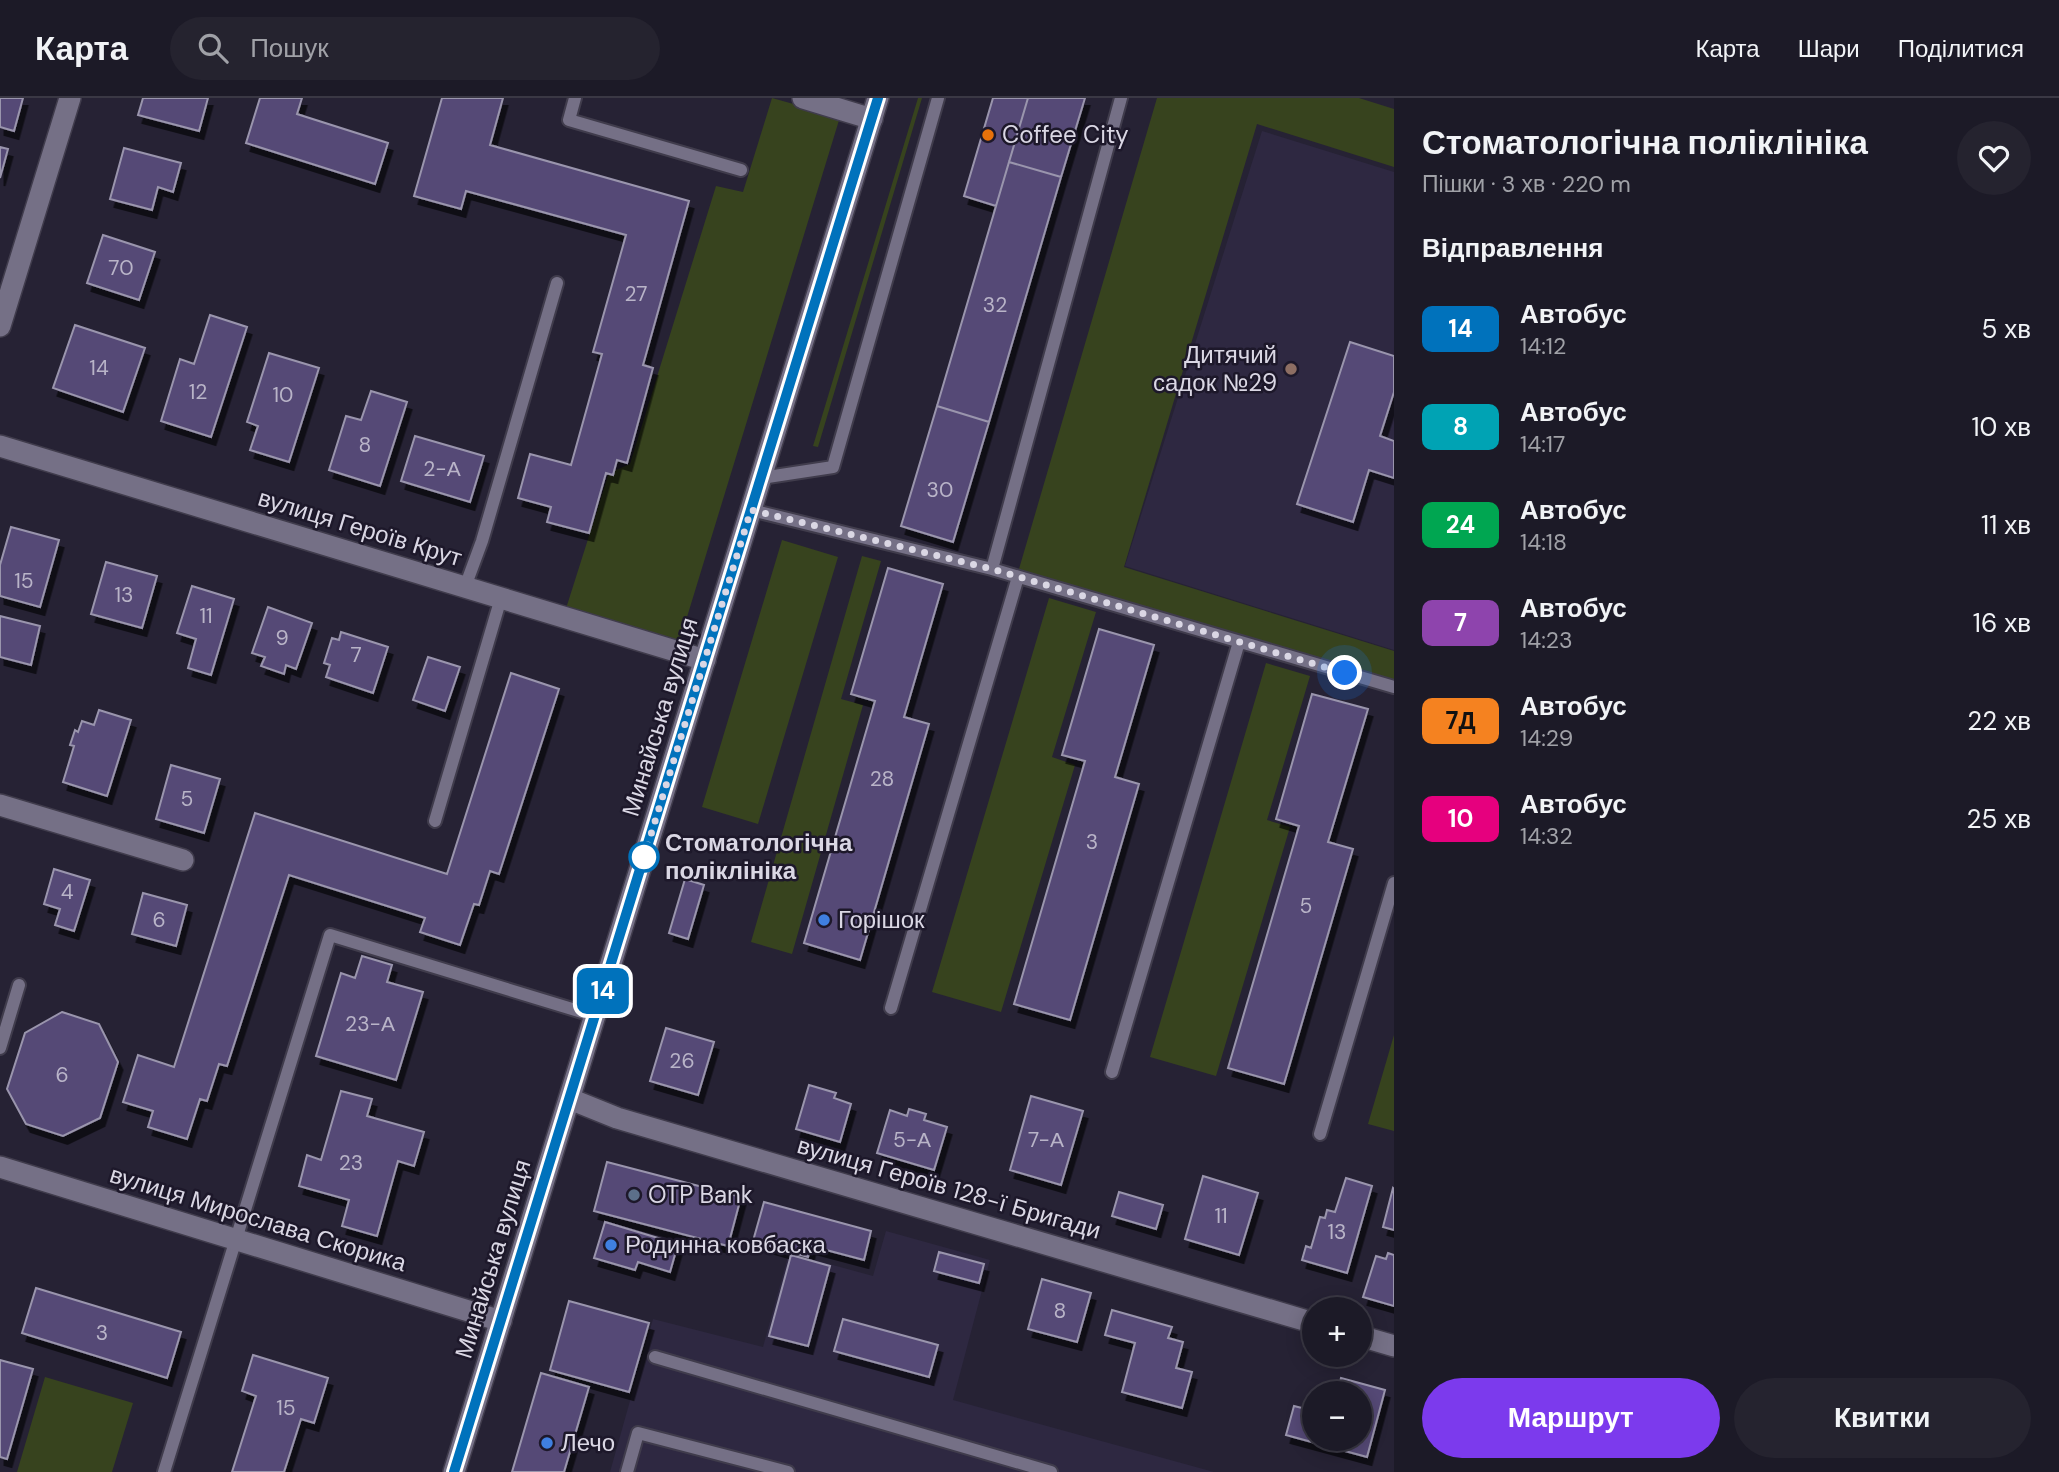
<!DOCTYPE html>
<html lang="uk">
<head>
<meta charset="utf-8">
<style>
	body { margin:0; font-family:"DM Sans",sans-serif; background:#25232f; color:#f1f3f6; height:100vh; display:flex; flex-direction:column; font-size:26px; white-space:nowrap }
	* { box-sizing:border-box; margin:0 }
	p { font-size:23px; color:#a0a1a7 }
	.icon { flex:none; width:38px; height:38px; fill:none; stroke:currentColor; stroke-width:2; stroke-linecap:round; stroke-linejoin:round }
	.map { position:relative; flex:1; overflow:hidden }
	.details { display:flex; flex-direction:column; background:#1c1a27; width:665px }
	.details>* { flex:none }
	.badge { padding:0 14px; border-radius:10px; font-size:24px; line-height:46px }
	.fabs { position:absolute; left:1302px; top:1199px; display:grid; gap:14px }
	.fabs a { display:grid; place-items:center; width:70px; height:70px; border-radius:50%; background:#1c1a27; box-shadow:0 4px 18px #0003,0 0 0 2px #3a3844; font-size:35px }
	.you { position:absolute; width:35px; height:35px; margin:-18px; border:5px solid #fff; border-radius:50%; background:#1a73e8; box-shadow:0 0 0 10px #1a73e833 }
	.map>.badge { position:absolute; translate:-50% -50%; box-shadow:0 0 0 4px #fff }
	h2 { padding:0 28px; font-size:26px; line-height:63px }
	.round { display:grid; place-items:center; flex:none; width:74px; height:74px; border-radius:37px; background:#25232f }
	.summary { display:flex; align-items:center; justify-content:space-between; height:119px; padding:0 28px }
	h1 { font-size:33px; font-weight:700; line-height:52px }
	.button { display:flex; gap:14px; margin-top:auto; padding:14px 28px }
	.button a { flex:1; height:80px; border-radius:42px; background:#7c3aed; color:#fff; font-size:28px; font-weight:700; line-height:80px; text-align:center }
	.button a+a { background:#25232f; color:#f1f3f6 }
	ul { padding:0; list-style:none }
	li { display:flex; align-items:center; gap:21px; height:98px; padding:0 28px }
	li div { flex:1 }
	li b { display:block; font-size:26px }
	li em { font-style:normal }
	li .badge { min-width:77px; font-weight:700; text-align:center }
	header { display:flex; align-items:center; gap:42px; box-sizing:border-box; height:98px; padding:0 35px; background:#1c1a27; border-bottom:2px solid #3a3844 }
	header strong { font-size:33px }
	nav { display:flex; gap:38px; margin-inline-start:auto; font-size:24px }
	.search { width:490px; height:63px; background:#25232f; display:flex; align-items:center; gap:18px; box-sizing:border-box; padding:0 24px; border-radius:38px; color:#a0a1a7; font-size:26px }
	main { display:flex; flex:1; min-height:0 }
	.map>svg:first-child { display:block }
	.built { fill:#2e2841 }
	.green { fill:#37431e }
	.building { fill:#554a76; stroke:#9a95ad; stroke-width:2; filter:url(#shadow) }
	.lines { fill:none; stroke-linecap:round; stroke-linejoin:round }
	.lane-casing { stroke:#403c4c; stroke-width:16 }
	.street-casing { stroke:#403c4c; stroke-width:24 }
	.secondary-casing { stroke:#403c4c; stroke-width:24 }
	.lane { stroke:#757086; stroke-width:12 }
	.street { stroke:#757086; stroke-width:21 }
	.secondary { stroke:#757086; stroke-width:21 }
	.line-casing { stroke:#fff; stroke-width:16 }
	.line { stroke:#0072bc; stroke-width:10 }
	.walk { stroke:#dad7e4; stroke-width:7; stroke-dasharray:0 12.6 }
	.food-dot { fill:#e8710a; stroke:#1d182a; stroke-width:2.5 }
	.education-dot { fill:#8d6e63; stroke:#1d182a; stroke-width:2.5 }
	.stop-dot { fill:#fff; stroke:#0072bc; stroke-width:3.5 }
	.shop-dot { fill:#3f7fe0; stroke:#1d182a; stroke-width:2.5 }
	.service-dot { fill:#5c6f8a; stroke:#1d182a; stroke-width:2.5 }
	.labels { text-anchor:middle; stroke-width:5; stroke-linejoin:round; paint-order:stroke }
	.number-label { font-size:21px; fill:#b9b4c8 }
	.poi-label { font-size:24px; fill:#dad7e4; stroke:#1d182a; text-anchor:start }
	.street-label { font-size:24px; fill:#dad7e4; stroke:#1d182a }
	.stop-label { font-size:24px; font-weight:bold; fill:#dad7e4; stroke:#1d182a; text-anchor:start }
</style>
</head>
<body>
<header>
<strong>Карта</strong>
<div class="search"><svg class="icon" aria-label="search" viewBox="0 0 24 24"><circle cx="10" cy="10" r="6"/><path d="M15 15l6 6"/></svg>Пошук</div>
<nav><a>Карта</a><a>Шари</a><a>Поділитися</a></nav>
</header>
<main>
<div class="map">
<svg width="1394" height="1374" viewBox="0 0 1394 1374">
	<defs>
		<filter id="shadow"><feDropShadow dx="4.5" dy="8" stdDeviation="0" flood-color="#0009"/></filter>
	</defs>
	<rect width="100%" height="100%" fill="#262234"/>
	<path class="built" d="M 1262,33 L 1394,74 L 1394,552 L 1125,468 Z
		M 886,1133 L 990,1162 L 953,1302 L 1214,1374 L 610,1374 L 653,1221 L 763,1249 L 789,1155 L 873,1178 Z"/>
	<path class="green" d="M 772,0 L 840,19 L 676,555 L 563,520 L 609,375 L 630,366 L 716,88 L 743,94 Z
		M 918,0 L 922,0 L 818,349 L 813,348 Z
		M 1157,0 L 1359,0 L 1394,11 L 1394,69 L 1257,26 L 1124,469 L 1394,553 L 1394,587 L 1019,471 Z
		M 782,442 L 838,459 L 758,726 L 702,709 Z
		M 862,458 L 881,463 L 841,601 L 863,607 L 792,856 L 751,844 Z
		M 1049,500 L 1096,514 L 1052,659 L 1075,667 L 1001,914 L 932,894 Z
		M 1266,565 L 1310,578 L 1267,722 L 1290,729 L 1216,978 L 1150,959 Z
		M 1394,937 L 1394,1033 L 1368,1026 Z
		M 45,1279 L 133,1305 L 112,1374 L 17,1374 Z"/>
	<path class="building" d="M 0,0 L 23,0 L 14,33 L 0,29 Z
		M 143,0 L 208,0 L 199,33 L 138,17 Z
		M 260,0 L 302,0 L 297,16 L 388,45 L 375,86 L 246,45 Z
		M 442,0 L 503,0 L 490,47 L 689,103 L 643,267 L 653,270 L 627,365 L 617,362 L 613,377 L 606,375 L 589,435 L 547,424 L 551,409 L 518,400 L 530,356 L 571,367 L 602,256 L 593,254 L 626,137 L 466,93 L 461,111 L 414,98 Z
		M 993,0 L 1028,0 L 996,108 L 964,98 Z
		M 1028,0 L 1085,0 L 1061,79 L 1009,64 Z
		M 0,49 L 8,51 L 0,80 Z
		M 124,50 L 181,65 L 173,94 L 158,89 L 152,112 L 110,101 Z
		M 1009,64 L 1061,79 L 989,324 L 937,308 Z
		M 103,137 L 155,154 L 139,202 L 87,185 Z
		M 210,217 L 247,229 L 211,339 L 161,323 L 180,261 L 194,266 Z
		M 75,227 L 145,250 L 123,314 L 53,290 Z
		M 1350,244 L 1394,258 L 1394,294 L 1380,338 L 1394,343 L 1394,380 L 1369,372 L 1353,424 L 1297,406 Z
		M 269,255 L 319,270 L 289,364 L 250,352 L 258,328 L 247,324 Z
		M 371,293 L 407,304 L 380,388 L 329,372 L 346,318 L 361,322 Z
		M 937,308 L 989,324 L 953,444 L 901,428 Z
		M 415,338 L 484,358 L 470,404 L 401,383 Z
		M 11,429 L 59,442 L 40,509 L 0,498 L 0,467 Z
		M 106,464 L 157,478 L 142,530 L 91,516 Z
		M 888,470 L 943,486 L 904,619 L 929,626 L 860,862 L 804,845 L 875,603 L 851,596 Z
		M 192,488 L 234,501 L 211,577 L 188,570 L 196,541 L 177,535 Z
		M 268,509 L 312,525 L 296,571 L 286,567 L 284,576 L 261,568 L 265,559 L 252,555 Z
		M 0,518 L 40,528 L 31,567 L 0,559 Z
		M 1099,531 L 1154,547 L 1115,679 L 1139,686 L 1070,922 L 1014,906 L 1085,663 L 1062,657 Z
		M 341,534 L 388,549 L 373,595 L 326,579 L 330,567 L 324,565 L 332,540 L 339,542 Z
		M 428,559 L 460,569 L 445,613 L 413,602 Z
		M 511,575 L 559,591 L 499,776 L 490,773 L 479,807 L 474,806 L 460,847 L 420,834 L 425,820 L 289,777 L 227,968 L 219,966 L 207,1003 L 200,1001 L 187,1041 L 148,1029 L 153,1013 L 123,1004 L 138,957 L 174,969 L 255,715 L 447,776 Z
		M 1312,596 L 1368,611 L 1328,744 L 1353,751 L 1284,986 L 1228,970 L 1299,728 L 1276,721 Z
		M 99,612 L 131,622 L 107,698 L 63,684 L 74,648 L 70,647 L 75,632 L 78,634 L 82,623 L 94,627 Z
		M 171,667 L 220,681 L 204,735 L 156,721 Z
		M 54,771 L 90,782 L 74,833 L 55,827 L 60,811 L 44,806 Z
		M 685,781 L 704,787 L 688,841 L 669,835 Z
		M 143,795 L 187,807 L 176,848 L 132,836 Z
		M 362,858 L 392,867 L 387,884 L 423,894 L 396,982 L 316,958 L 341,875 L 355,880 Z
		M 62,914 L 99,926 L 118,964 L 100,1020 L 63,1038 L 26,1026 L 7,991 L 25,935 Z
		M 666,930 L 714,944 L 698,997 L 650,983 Z
		M 809,987 L 836,995 L 834,1000 L 851,1006 L 840,1044 L 796,1031 Z
		M 341,993 L 372,1001 L 367,1018 L 424,1034 L 414,1068 L 398,1063 L 377,1138 L 342,1128 L 349,1102 L 299,1088 L 307,1057 L 321,1062 Z
		M 1031,998 L 1083,1013 L 1061,1087 L 1010,1072 Z
		M 909,1011 L 926,1016 L 924,1022 L 947,1029 L 934,1072 L 877,1055 L 890,1012 L 907,1018 Z
		M 607,1064 L 741,1099 L 728,1148 L 594,1113 Z
		M 1203,1078 L 1258,1095 L 1239,1157 L 1185,1141 Z
		M 1346,1080 L 1372,1088 L 1347,1175 L 1302,1162 L 1306,1148 L 1311,1150 L 1320,1119 L 1325,1120 L 1327,1112 L 1335,1114 Z
		M 1393,1090 L 1394,1091 L 1394,1132 L 1383,1129 Z
		M 1119,1094 L 1163,1107 L 1156,1131 L 1112,1118 Z
		M 764,1104 L 871,1133 L 864,1162 L 811,1148 L 808,1159 L 753,1143 Z
		M 605,1124 L 678,1146 L 670,1174 L 638,1164 L 635,1172 L 594,1160 Z
		M 939,1154 L 984,1166 L 979,1185 L 934,1173 Z
		M 1388,1155 L 1394,1157 L 1394,1208 L 1363,1199 L 1376,1158 L 1386,1161 Z
		M 791,1157 L 830,1168 L 808,1248 L 769,1238 Z
		M 1042,1181 L 1091,1195 L 1077,1244 L 1028,1231 Z
		M 36,1190 L 181,1234 L 167,1280 L 22,1235 Z
		M 569,1203 L 649,1225 L 629,1294 L 550,1272 Z
		M 1112,1212 L 1172,1229 L 1168,1240 L 1183,1244 L 1176,1270 L 1192,1274 L 1182,1310 L 1122,1294 L 1135,1245 L 1105,1237 Z
		M 843,1221 L 938,1247 L 929,1279 L 834,1253 Z
		M 253,1257 L 328,1280 L 314,1325 L 301,1321 L 284,1374 L 232,1374 L 256,1298 L 242,1293 Z
		M 0,1262 L 33,1271 L 7,1361 L 0,1359 Z
		M 541,1275 L 589,1289 L 564,1374 L 512,1374 Z
		M 1341,1280 L 1385,1292 L 1367,1359 L 1286,1337 L 1294,1308 L 1314,1313 L 1314,1340 L 1360,1340 L 1360,1295 L 1337,1295 Z"/>
	<g class="lines">
		<defs>
			<path id="lane" d="M 575,0 L 569,22 L 741,72
				M 761,380 L 833,369 L 938,0
				M 751,412 L 992,471 L 1394,589
				M 992,471 L 1121,0
				M 465,489 L 482,443 L 557,185
				M 435,723 L 501,500
				M 891,910 L 1018,479
				M 0,950 L 19,887
				M 1112,974 L 1239,544
				M 1320,1036 L 1394,785
				M 655,1259 L 1051,1374
				M 164,1374 L 330,837 L 595,918
				M 627,1374 L 638,1335 L 788,1374"/>
			<path id="street" d="M 803,0 L 872,21
				M 0,228 L 70,0
				M 0,348 L 705,562
				M 0,707 L 183,762
				M 570,1001 L 617,1020 L 1314,1225
				M 0,1069 L 501,1223
				M 1360,1238 L 1394,1248"/>
			<path id="secondary" d="M 454,1374 L 878,0"/>
		</defs>
		<use href="#lane" class="lane-casing"/>
		<use href="#street" class="street-casing"/>
		<use href="#secondary" class="secondary-casing"/>
		<use href="#lane" class="lane"/>
		<use href="#street" class="street"/>
		<use href="#secondary" class="secondary"/>
	</g>
	<g class="lines">
		<defs>
			<path id="line" d="M 454,1374 L 878,0"/>
		</defs>
		<use href="#line" class="line-casing"/>
		<use href="#line" class="line"/>
		<path class="walk" d="M 644,759 L 751,412 L 992,471 L 1345,575"/>
	</g>
	<circle class="food-dot" cx="988" cy="37" r="7"/>
	<circle class="education-dot" cx="1291" cy="271" r="7"/>
	<circle class="stop-dot" cx="644" cy="759" r="14"/>
	<g class="shop-dot">
		<circle cx="824" cy="822" r="7"/>
		<circle cx="611" cy="1147" r="7"/>
		<circle cx="547" cy="1345" r="7"/>
	</g>
	<circle class="service-dot" cx="634" cy="1097" r="7"/>
	<g class="labels">
		<g class="number-label">
			<text x="121" y="177">70</text>
			<text x="636" y="203">27</text>
			<text x="995" y="214">32</text>
			<text x="99" y="277">14</text>
			<text x="198" y="301">12</text>
			<text x="283" y="304">10</text>
			<text x="365" y="354">8</text>
			<text x="442" y="378">2-А</text>
			<text x="940" y="399">30</text>
			<text x="24" y="490">15</text>
			<text x="124" y="504">13</text>
			<text x="206" y="525">11</text>
			<text x="282" y="547">9</text>
			<text x="356" y="564">7</text>
			<text x="882" y="688">28</text>
			<text x="187" y="708">5</text>
			<text x="1092" y="751">3</text>
			<text x="67" y="801">4</text>
			<text x="1306" y="815">5</text>
			<text x="159" y="829">6</text>
			<text x="370" y="933">23-А</text>
			<text x="682" y="970">26</text>
			<text x="62" y="984">6</text>
			<text x="912" y="1049">5-А</text>
			<text x="1046" y="1049">7-А</text>
			<text x="351" y="1072">23</text>
			<text x="1221" y="1125">11</text>
			<text x="1337" y="1141">13</text>
			<text x="1060" y="1220">8</text>
			<text x="102" y="1242">3</text>
			<text x="286" y="1317">15</text>
		</g>
		<g class="poi-label">
			<text x="1002" y="45">Coffee City</text>
			<text x="1277" y="265" text-anchor="end">Дитячий<tspan x="1277" dy="28">садок №29</tspan></text>
			<text x="838" y="830">Горішок</text>
			<text x="648" y="1105">OTP Bank</text>
			<text x="625" y="1155">Родинна ковбаска</text>
			<text x="561" y="1353">Лечо</text>
		</g>
		<g class="street-label">
			<text transform="translate(360 430) rotate(17)" y="8">вулиця Героїв Крут</text>
			<text transform="translate(660 619) rotate(-73)" y="8">Минайська вулиця</text>
			<text transform="translate(949 1090) rotate(16)" y="8">вулиця Героїв 128-ї Бригади</text>
			<text transform="translate(258 1121) rotate(17)" y="8">вулиця Мирослава Скорика</text>
			<text transform="translate(493 1161) rotate(-73)" y="8">Минайська вулиця</text>
		</g>
		<g class="stop-label">
			<text x="665" y="753">Стоматологічна<tspan x="665" dy="28">поліклініка</tspan></text>
		</g>
	</g>
</svg>
<div class="fabs">
<a>+</a>
<a>−</a>
</div>
<div class="you" style="left:1345px;top:575px"></div>
<b class="badge" style="left:603px;top:893px;background:#0072bc;color:#fff">14</b>
</div>
<section class="details">
<div class="summary"><div><h1>Стоматологічна поліклініка</h1><p>Пішки · 3 хв · 220 m</p></div><a class="round"><svg class="icon" aria-label="heart" viewBox="0 0 24 24"><path d="M12 20l-8-8c-3-5 5-10 8-4 3-6 11-1 8 4z"/></svg></a></div>
<h2>Відправлення</h2>
<ul>
<li><span class="badge" style="background:#0072bc;color:#fff">14</span><div><b>Автобус</b><p>14:12</p></div><em>5 хв</em></li>
<li><span class="badge" style="background:#00a3b4;color:#fff">8</span><div><b>Автобус</b><p>14:17</p></div><em>10 хв</em></li>
<li><span class="badge" style="background:#00a651;color:#fff">24</span><div><b>Автобус</b><p>14:18</p></div><em>11 хв</em></li>
<li><span class="badge" style="background:#8e44ad;color:#fff">7</span><div><b>Автобус</b><p>14:23</p></div><em>16 хв</em></li>
<li><span class="badge" style="background:#f58220;color:#111">7Д</span><div><b>Автобус</b><p>14:29</p></div><em>22 хв</em></li>
<li><span class="badge" style="background:#e6007e;color:#fff">10</span><div><b>Автобус</b><p>14:32</p></div><em>25 хв</em></li>
</ul>
<div class="button"><a>Маршрут</a><a>Квитки</a></div>
</section>
</main>
</body>
</html>
